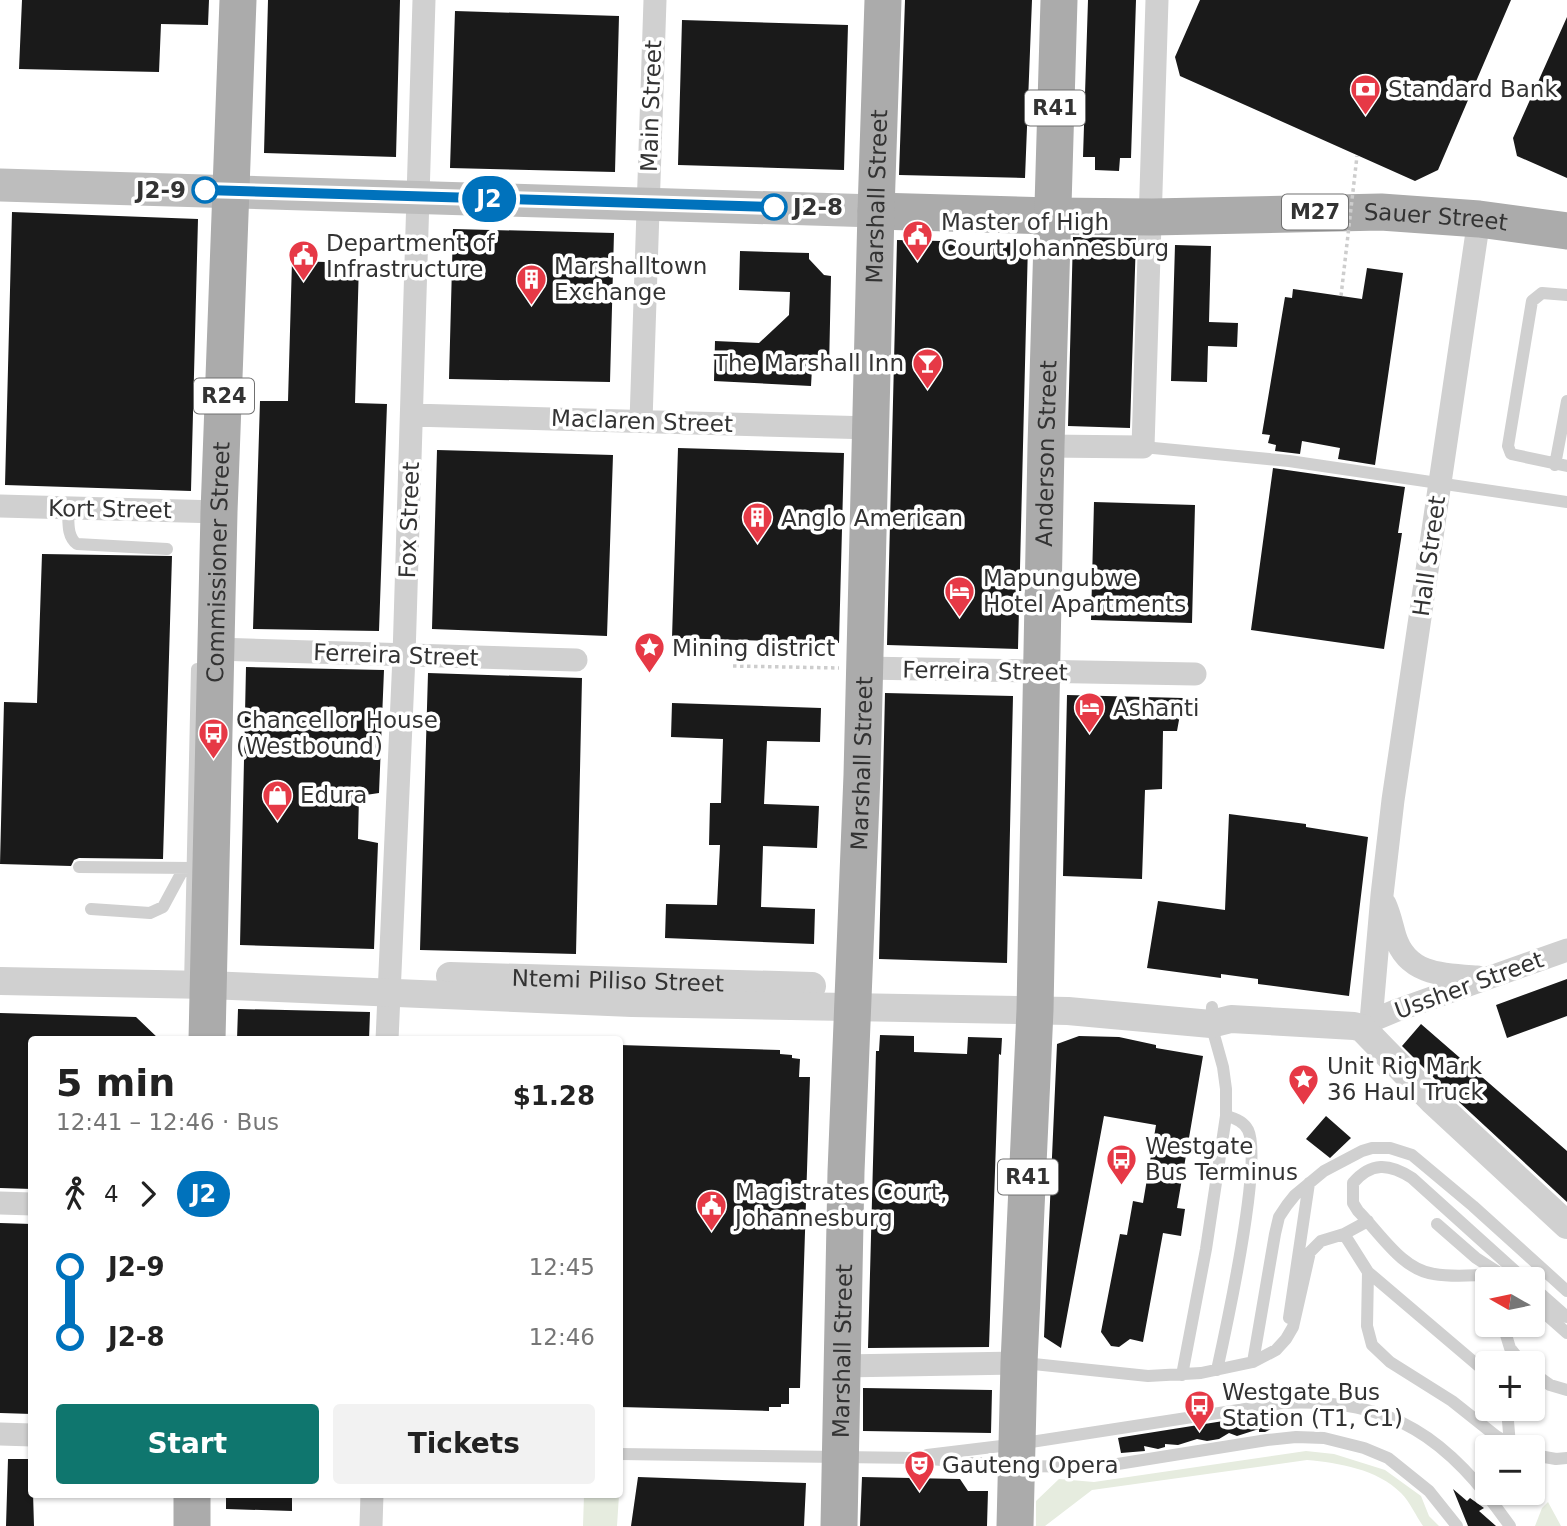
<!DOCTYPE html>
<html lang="en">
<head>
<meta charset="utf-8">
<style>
	body { margin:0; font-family:"DejaVu Sans",sans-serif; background:#f2f2f2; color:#222; height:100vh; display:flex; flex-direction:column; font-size:26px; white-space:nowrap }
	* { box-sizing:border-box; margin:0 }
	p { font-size:23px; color:#767676 }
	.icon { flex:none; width:38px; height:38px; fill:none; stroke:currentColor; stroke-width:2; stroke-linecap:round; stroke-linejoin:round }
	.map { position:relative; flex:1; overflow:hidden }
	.drawer { position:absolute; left:28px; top:1036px; width:595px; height:462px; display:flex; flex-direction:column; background:#fff; border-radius:7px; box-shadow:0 2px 5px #0004 }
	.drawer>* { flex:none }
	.badge { padding:0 14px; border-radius:23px; font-size:24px; line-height:46px }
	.needle { width:46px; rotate:279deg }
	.controls { position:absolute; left:1475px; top:1267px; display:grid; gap:14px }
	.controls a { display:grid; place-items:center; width:70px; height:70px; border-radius:7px; background:#fff; box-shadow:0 2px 5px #0004; font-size:35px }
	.map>.badge { position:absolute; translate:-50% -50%; box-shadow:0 0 0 4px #fff }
	.legs { display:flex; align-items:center; gap:10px; height:77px; padding:0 28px; font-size:23px }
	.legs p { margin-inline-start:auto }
	.overview { display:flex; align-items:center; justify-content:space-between; height:119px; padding:0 28px }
	h1 { font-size:38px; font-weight:800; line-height:52px }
	.primary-button { display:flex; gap:14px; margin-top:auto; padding:14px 28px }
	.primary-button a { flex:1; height:80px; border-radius:7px; background:#0f766e; color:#fff; font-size:28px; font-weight:800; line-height:80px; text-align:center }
	.primary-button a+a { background:#f2f2f2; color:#222 }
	ul { padding:0 28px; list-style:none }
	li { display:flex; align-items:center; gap:24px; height:70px; font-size:26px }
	li i { display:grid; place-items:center; width:10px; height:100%; margin:0 9px; background:currentColor }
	li i::after { content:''; width:18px; height:18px; margin:-9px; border:5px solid; border-radius:50%; background:#fff }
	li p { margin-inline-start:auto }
	li:first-child i { background:linear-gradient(#0000 50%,currentColor 0) }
	li:last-child i { background:linear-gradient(currentColor 50%,#0000 0) }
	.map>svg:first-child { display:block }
	.green { fill:#e6ecdf }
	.building { fill:#1a1a1a }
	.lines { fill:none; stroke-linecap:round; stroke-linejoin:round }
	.path { stroke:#cdcdcd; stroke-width:3.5; stroke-dasharray:3.5 3.5; stroke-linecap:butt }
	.service { stroke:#d0d0d0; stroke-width:12 }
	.minor { stroke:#d0d0d0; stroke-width:23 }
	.tertiary { stroke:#d0d0d0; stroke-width:28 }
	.secondary { stroke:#bdbdbd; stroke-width:33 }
	.primary { stroke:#ababab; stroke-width:37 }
	.path-bridge { stroke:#cdcdcd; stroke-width:3.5; stroke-dasharray:3.5 3.5; stroke-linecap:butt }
	.line-1-casing { stroke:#fff; stroke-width:16 }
	.line-1 { stroke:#0072bc; stroke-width:10 }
	.stop-1-dot { fill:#fff; stroke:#0072bc; stroke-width:3.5 }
	.labels { text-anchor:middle; stroke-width:7; stroke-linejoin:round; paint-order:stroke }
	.shield { fill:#fff; stroke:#707070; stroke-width:2 }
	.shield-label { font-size:21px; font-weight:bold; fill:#333 }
	.poi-label { font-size:23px; fill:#333; stroke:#fff; text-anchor:start }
	.street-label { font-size:23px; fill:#333; stroke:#fff }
	.stop-label { font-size:23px; font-weight:bold; fill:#333; stroke:#fff; text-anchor:end }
</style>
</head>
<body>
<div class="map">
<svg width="1567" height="1526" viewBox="0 0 1567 1526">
	<rect width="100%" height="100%" fill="#fff"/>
	<path class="green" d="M 1306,1451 L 1334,1454 L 1385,1470 L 1421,1496 L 1429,1516 L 1439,1526 L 1423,1526 C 1416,1516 1410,1502 1401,1493 C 1377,1469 1339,1463 1307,1460 L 1092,1490 L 1045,1526 L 1036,1526 L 1036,1501 L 1059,1479 L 1094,1482 Z
		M 584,1495 L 619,1495 L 617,1526 L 583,1526 Z
		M 1548,1502 L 1561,1526 L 1535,1526 L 1542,1508 Z"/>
	<path class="building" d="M 22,0 L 209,0 L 208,25 L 161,24 L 159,72 L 19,69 Z
		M 268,0 L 400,0 L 396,157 L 264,153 Z
		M 905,0 L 1032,0 L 1025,178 L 899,175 Z
		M 1088,0 L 1136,0 L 1131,158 L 1120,158 L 1119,171 L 1095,170 L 1095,157 L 1083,157 Z
		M 1200,0 L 1511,0 L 1438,170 L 1415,181 L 1180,76 L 1175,57 Z
		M 455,11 L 619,16 L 615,172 L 450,168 Z
		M 1567,17 L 1567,178 L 1517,156 L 1513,138 Z
		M 682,20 L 848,25 L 844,170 L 678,165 Z
		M 12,212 L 198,219 L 191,491 L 5,485 Z
		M 453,229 L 614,233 L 610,382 L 449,379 Z
		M 1073,237 L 1136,238 L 1130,428 L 1068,426 Z
		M 897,240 L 1028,243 L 1018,649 L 887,645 Z
		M 1175,245 L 1211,246 L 1209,322 L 1238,323 L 1237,347 L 1208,346 L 1207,382 L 1171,381 Z
		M 740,251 L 809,253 L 809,259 L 824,275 L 831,276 L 829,369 L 812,368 L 811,386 L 714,381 L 715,341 L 759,343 L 789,315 L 790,292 L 739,290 Z
		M 292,261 L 359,263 L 355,403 L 387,404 L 379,631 L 253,629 L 260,401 L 288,401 Z
		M 1367,268 L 1403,273 L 1375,465 L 1338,459 L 1340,448 L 1302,441 L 1300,454 L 1275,451 L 1276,445 L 1268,443 L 1270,435 L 1262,434 L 1285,297 L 1292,298 L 1293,289 L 1362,299 Z
		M 678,448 L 844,453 L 839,643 L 672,638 Z
		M 437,450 L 613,455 L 607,636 L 432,629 Z
		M 1273,468 L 1405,487 L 1398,533 L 1402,533 L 1384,649 L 1251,630 Z
		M 1094,502 L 1195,505 L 1192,623 L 1091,620 Z
		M 42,554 L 172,556 L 163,859 L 79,858 L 74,860 L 71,866 L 0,864 L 4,702 L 37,703 Z
		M 246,667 L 384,670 L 379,793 L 359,796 L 358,839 L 378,843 L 374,949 L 240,945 Z
		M 428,673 L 582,678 L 576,954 L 420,950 Z
		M 885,693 L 1013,696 L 1007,963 L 879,959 Z
		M 1067,695 L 1183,698 L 1177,731 L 1163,731 L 1162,789 L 1145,790 L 1142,879 L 1063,876 Z
		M 672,703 L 821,708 L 820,742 L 767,741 L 764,804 L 819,806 L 817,848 L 763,846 L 761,907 L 815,909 L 814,944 L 665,938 L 666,904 L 717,905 L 720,845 L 709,845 L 710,803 L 721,803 L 723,739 L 671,737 Z
		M 1229,814 L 1306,824 L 1306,827 L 1368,837 L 1349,996 L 1258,984 L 1258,979 L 1221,974 L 1221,978 L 1147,968 L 1158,901 L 1225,910 Z
		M 1567,979 L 1567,1016 L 1507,1038 L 1496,1005 Z
		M 238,1009 L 370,1012 L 369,1040 L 237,1040 Z
		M 0,1013 L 136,1017 L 160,1040 L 32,1040 L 32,1189 L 0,1188 Z
		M 1421,1024 L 1567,1151 L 1567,1202 L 1445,1089 L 1402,1046 Z
		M 880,1035 L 914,1036 L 914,1052 L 967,1054 L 968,1037 L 1002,1038 L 1001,1055 L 999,1054 L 989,1347 L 868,1348 L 876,1051 L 879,1051 Z
		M 1079,1036 L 1119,1037 L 1156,1045 L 1156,1048 L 1203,1056 L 1177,1208 L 1185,1209 L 1181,1236 L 1163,1233 L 1143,1342 L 1130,1339 L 1119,1347 L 1111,1346 L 1101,1332 L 1120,1234 L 1127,1235 L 1133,1201 L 1143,1203 L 1156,1125 L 1104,1116 L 1061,1348 L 1044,1337 L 1057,1044 Z
		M 620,1045 L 780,1050 L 780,1054 L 792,1055 L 792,1058 L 800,1059 L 799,1077 L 810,1077 L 800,1388 L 789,1388 L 789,1404 L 781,1404 L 781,1407 L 769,1407 L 769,1411 L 620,1407 Z
		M 1326,1116 L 1351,1138 L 1330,1158 L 1306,1139 Z
		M 0,1223 L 32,1224 L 32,1414 L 0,1413 Z
		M 863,1388 L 992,1390 L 991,1433 L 863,1431 Z
		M 1274,1413 L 1289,1415 L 1276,1421 L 1277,1426 L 1265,1432 L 1259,1432 L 1259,1429 L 1237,1436 L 1229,1433 L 1219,1439 L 1207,1441 L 1197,1439 L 1178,1445 L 1165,1444 L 1165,1447 L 1158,1449 L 1144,1446 L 1145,1451 L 1121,1453 L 1118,1438 L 1123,1437 Z
		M 8,1459 L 32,1459 L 34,1526 L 6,1526 Z
		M 638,1477 L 806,1483 L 804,1526 L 631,1526 Z
		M 862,1477 L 960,1479 L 968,1491 L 988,1491 L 987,1526 L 860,1526 Z
		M 1453,1489 L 1467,1501 L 1470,1498 L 1484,1508 L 1479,1511 L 1496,1526 L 1468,1526 Z
		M 226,1494 L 292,1494 L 292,1511 L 226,1509 Z"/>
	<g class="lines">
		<path class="path" d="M 733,666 L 839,668"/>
		<path class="service" d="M 1567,295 L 1542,293 L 1532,301 L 1508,446 L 1511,454 L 1567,466
			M 1143,447 L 1289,461 L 1567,502
			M 1555,465 L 1567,401
			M 68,508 C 69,520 66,536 77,544 L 167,549
			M 79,867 L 192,868
			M 91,909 L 150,913 L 163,907 L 184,868
			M 190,985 L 197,669
			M 1437,1224 L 1476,1258 L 1501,1274
			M 1344,1234 L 1368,1272 L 1367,1326 L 1372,1345 L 1390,1362 L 1452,1401 L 1496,1436 L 1515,1447
			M 1368,1272 L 1488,1374
			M 1501,1275 C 1479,1274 1456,1278 1434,1274 C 1402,1270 1380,1233 1358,1211 L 1353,1203 L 1353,1183 C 1371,1162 1389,1163 1412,1178 L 1524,1279
			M 1533,1287 L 1567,1317
			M 1533,1303 L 1567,1333
			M 1289,1318 L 1309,1183
			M 1503,1325 L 1510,1348 L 1522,1363
			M 1253,1362 L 1275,1234 L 1279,1217 L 1287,1205 L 1295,1195 L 1324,1171 L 1362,1151 L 1372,1148 L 1390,1148 L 1412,1155 L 1473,1206 L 1567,1291
			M 1024,1363 L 1148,1376 L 1201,1373 L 1253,1362 L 1276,1350 L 1286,1339 L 1293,1327 L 1310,1252 L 1321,1241 L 1344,1234 L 1368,1221
			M 1217,1370 C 1226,1329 1263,1160 1248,1130 C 1244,1122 1235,1118 1226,1116
			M 1533,1373 L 1550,1385 L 1567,1390
			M 1182,1375 L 1206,1249 L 1226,1116 L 1226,1089 L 1223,1067 L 1211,1024 L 1212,1007
			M 1507,1409 L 1510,1445
			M 620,1454 L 917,1458 L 1018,1466 L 1099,1467 L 1267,1440 L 1296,1437 L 1324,1438 L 1364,1448 L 1388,1458 L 1429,1491 L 1457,1526
			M 927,1455 L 1018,1444 L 1283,1403 C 1395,1398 1447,1438 1510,1526
			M 1533,1455 L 1556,1459 L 1567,1458"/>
		<path class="minor" d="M 412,415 L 872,428
			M 641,421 L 655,0
			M 1046,446 L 1143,447 L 1157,0
			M 0,506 L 219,512
			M 216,649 L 576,660
			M 864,668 L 1195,674
			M 1385,904 C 1390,915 1392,926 1395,936 C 1407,975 1443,975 1477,977
			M 1371,1021 L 1395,1011 L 1567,950
			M 1362,1028 L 1371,1021 L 1382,895 L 1393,800 L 1479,219
			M 387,1040 L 404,656 L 424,0
			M 0,1203 L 32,1204
			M 842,1366 L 1019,1363
			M 0,1434 L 32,1435
			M 371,1526 L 372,1494"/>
		<g class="tertiary">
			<path id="s1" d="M 450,976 L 812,986"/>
			<path d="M 0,981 L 208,985 L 632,1003 L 1068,1011 L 1211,1024 L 1231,1019 L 1354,1026 L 1362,1028 L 1433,1101 L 1567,1225"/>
		</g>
		<path class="secondary" d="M 0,185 L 876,211"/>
		<g class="primary">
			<path id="s2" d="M 876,211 L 1052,216 L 1152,217 L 1381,212 L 1479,219 L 1567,231"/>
			<path id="s3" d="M 207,1040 L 219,512 L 238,0"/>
			<path d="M 192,1526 L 192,1494"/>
			<path id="s4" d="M 839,1526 L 846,1172 L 862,775 L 876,211 L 883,0"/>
			<path id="s5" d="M 1015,1526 L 1019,1363 L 1035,1010 L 1046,446 L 1059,0"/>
		</g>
		<path class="path-bridge" d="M 1341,296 L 1357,156"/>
	</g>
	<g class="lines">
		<defs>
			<path id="line-1" d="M 205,190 L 774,207"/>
		</defs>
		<use href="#line-1" class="line-1-casing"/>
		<use href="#line-1" class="line-1"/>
	</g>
	<defs>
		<symbol id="bank-pin" viewBox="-11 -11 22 30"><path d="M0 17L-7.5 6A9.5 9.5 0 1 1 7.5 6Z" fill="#e63946" stroke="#fff"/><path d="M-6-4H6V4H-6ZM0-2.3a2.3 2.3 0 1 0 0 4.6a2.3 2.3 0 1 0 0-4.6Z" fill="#fff"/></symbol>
		<symbol id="civic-pin" viewBox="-11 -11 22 30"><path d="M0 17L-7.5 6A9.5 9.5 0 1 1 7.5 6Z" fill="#e63946" stroke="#fff"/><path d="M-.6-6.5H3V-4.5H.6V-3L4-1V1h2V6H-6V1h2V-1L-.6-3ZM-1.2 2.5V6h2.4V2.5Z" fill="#fff"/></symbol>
		<symbol id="building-pin" viewBox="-11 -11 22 30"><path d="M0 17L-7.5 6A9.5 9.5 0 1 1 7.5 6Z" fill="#e63946" stroke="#fff"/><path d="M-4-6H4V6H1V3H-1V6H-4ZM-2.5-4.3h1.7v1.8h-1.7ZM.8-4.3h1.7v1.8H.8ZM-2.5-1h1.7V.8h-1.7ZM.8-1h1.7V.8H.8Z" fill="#fff"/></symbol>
		<symbol id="bar-pin" viewBox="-11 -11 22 30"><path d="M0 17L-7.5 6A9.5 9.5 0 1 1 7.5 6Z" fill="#e63946" stroke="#fff"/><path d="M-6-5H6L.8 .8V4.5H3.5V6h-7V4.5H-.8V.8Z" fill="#fff"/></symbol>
		<symbol id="hotel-pin" viewBox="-11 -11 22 30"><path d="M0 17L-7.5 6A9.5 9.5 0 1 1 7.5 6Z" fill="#e63946" stroke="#fff"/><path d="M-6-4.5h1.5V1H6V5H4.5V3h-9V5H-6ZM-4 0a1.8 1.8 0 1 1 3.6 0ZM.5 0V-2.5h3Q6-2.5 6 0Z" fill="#fff"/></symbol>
		<symbol id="sight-pin" viewBox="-11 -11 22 30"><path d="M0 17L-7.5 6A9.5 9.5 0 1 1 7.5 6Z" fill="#e63946" stroke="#fff"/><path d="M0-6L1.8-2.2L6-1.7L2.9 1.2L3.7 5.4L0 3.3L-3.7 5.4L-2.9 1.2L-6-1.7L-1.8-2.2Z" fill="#fff"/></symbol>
		<symbol id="bus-pin" viewBox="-11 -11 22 30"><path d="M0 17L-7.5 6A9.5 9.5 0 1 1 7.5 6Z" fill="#e63946" stroke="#fff"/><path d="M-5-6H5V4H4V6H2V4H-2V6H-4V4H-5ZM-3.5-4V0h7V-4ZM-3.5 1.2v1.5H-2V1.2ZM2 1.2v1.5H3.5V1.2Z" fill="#fff"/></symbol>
		<symbol id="shop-pin" viewBox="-11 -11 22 30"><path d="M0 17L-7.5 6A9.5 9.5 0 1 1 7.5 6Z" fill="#e63946" stroke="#fff"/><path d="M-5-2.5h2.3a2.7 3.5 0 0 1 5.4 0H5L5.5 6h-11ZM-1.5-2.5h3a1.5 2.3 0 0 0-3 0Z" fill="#fff"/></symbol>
		<symbol id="theatre-pin" viewBox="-11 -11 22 30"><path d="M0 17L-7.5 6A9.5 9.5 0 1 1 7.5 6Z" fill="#e63946" stroke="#fff"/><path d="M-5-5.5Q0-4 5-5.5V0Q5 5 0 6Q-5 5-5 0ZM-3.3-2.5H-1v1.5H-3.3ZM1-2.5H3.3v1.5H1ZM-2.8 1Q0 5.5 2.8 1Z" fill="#fff"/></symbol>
	</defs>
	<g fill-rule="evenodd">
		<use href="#bank-pin" x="1348" y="72" width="35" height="47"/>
		<use href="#civic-pin" x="900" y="218" width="35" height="47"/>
		<use href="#civic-pin" x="286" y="238" width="35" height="47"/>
		<use href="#building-pin" x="514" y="262" width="35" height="47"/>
		<use href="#bar-pin" x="910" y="346" width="35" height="47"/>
		<use href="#building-pin" x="740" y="500" width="35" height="47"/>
		<use href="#hotel-pin" x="942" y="574" width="35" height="47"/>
		<use href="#sight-pin" x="632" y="630" width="35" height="47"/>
		<use href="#hotel-pin" x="1072" y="690" width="35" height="47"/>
		<use href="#bus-pin" x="196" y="716" width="35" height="47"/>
		<use href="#shop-pin" x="260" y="778" width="35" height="47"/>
		<use href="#sight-pin" x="1286" y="1062" width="35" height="47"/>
		<use href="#bus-pin" x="1104" y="1142" width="35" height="47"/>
		<use href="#civic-pin" x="694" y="1188" width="35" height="47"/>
		<use href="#bus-pin" x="1182" y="1388" width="35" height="47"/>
		<use href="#theatre-pin" x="902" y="1448" width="35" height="47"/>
	</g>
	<g class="stop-1-dot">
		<circle cx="205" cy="190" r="12"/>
		<circle cx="774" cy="207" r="12"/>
	</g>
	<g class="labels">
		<g class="shield">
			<rect x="1025" y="90.5" width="60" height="35" rx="5"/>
			<rect x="1282" y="194.5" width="66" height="35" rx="5"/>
			<rect x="194" y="378.5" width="60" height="35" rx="5"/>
			<rect x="998" y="1159.5" width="60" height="35" rx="5"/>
		</g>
		<g class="shield-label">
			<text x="1055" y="115">R41</text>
			<text x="1315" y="219">M27</text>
			<text x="224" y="403">R24</text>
			<text x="1028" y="1184">R41</text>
		</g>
		<g class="poi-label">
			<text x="1388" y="97">Standard Bank</text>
			<text x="941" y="230">Master of High<tspan x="941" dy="26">Court Johannesburg</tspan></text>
			<text x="326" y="251">Department of<tspan x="326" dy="26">Infrastructure</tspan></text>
			<text x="554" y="274">Marshalltown<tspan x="554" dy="26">Exchange</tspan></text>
			<text x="904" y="371" text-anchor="end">The Marshall Inn</text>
			<text x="781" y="526">Anglo American</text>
			<text x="983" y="586">Mapungubwe<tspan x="983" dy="26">Hotel Apartments</tspan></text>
			<text x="672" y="656">Mining district</text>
			<text x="1113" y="716">Ashanti</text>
			<text x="236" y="728">Chancellor House<tspan x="236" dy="26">(Westbound)</tspan></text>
			<text x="300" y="803">Edura</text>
			<text x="1327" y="1074">Unit Rig Mark<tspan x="1327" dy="26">36 Haul Truck</tspan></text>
			<text x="1145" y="1154">Westgate<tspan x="1145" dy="26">Bus Terminus</tspan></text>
			<text x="735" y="1200">Magistrates Court,<tspan x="735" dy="26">Johannesburg</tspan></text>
			<text x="1222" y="1400">Westgate Bus<tspan x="1222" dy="26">Station (T1, C1)</tspan></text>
			<text x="942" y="1473">Gauteng Opera</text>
		</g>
		<g class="street-label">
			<text transform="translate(651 106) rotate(-88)" y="8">Main Street</text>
			<text dy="8" stroke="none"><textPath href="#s4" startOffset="1330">Marshall Street</textPath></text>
			<text dy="8" stroke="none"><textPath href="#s2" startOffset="560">Sauer Street</textPath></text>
			<text transform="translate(642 421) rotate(2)" y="8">Maclaren Street</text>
			<text dy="8" stroke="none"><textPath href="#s5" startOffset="1073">Anderson Street</textPath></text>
			<text transform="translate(110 509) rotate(1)" y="8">Kort Street</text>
			<text transform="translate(409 520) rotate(-88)" y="8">Fox Street</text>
			<text transform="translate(1429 556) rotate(-82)" y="8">Hall Street</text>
			<text dy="8" stroke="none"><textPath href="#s3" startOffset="478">Commissioner Street</textPath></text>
			<text transform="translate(396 655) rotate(2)" y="8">Ferreira Street</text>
			<text transform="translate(985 671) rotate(1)" y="8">Ferreira Street</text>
			<text dy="8" stroke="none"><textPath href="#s4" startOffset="763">Marshall Street</textPath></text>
			<text dy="8" stroke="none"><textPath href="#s1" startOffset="168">Ntemi Piliso Street</textPath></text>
			<text transform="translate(1469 985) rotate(-20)" y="8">Ussher Street</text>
			<text dy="8" stroke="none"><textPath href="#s4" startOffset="175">Marshall Street</textPath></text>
		</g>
		<g class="stop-label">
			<text x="186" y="198">J2-9</text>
			<text x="793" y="215" text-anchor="start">J2-8</text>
		</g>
	</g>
</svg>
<div class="controls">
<a><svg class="needle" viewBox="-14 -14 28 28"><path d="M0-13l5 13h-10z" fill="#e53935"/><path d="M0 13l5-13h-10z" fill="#767676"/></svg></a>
<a>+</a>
<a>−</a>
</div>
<b class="badge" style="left:489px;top:199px;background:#0072bc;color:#fff">J2</b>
<section class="drawer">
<div class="overview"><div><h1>5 min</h1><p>12:41 – 12:46 · Bus</p></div><b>$1.28</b></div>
<div class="legs"><svg class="icon" aria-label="walk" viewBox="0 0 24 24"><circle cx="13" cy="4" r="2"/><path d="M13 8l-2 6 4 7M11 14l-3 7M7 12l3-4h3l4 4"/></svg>4<svg class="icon" aria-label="forward" viewBox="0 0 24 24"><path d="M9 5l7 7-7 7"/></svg><b class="badge" style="background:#0072bc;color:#fff">J2</b></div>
<ul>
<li><i style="color:#0072bc"></i><b>J2-9</b><p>12:45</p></li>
<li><i style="color:#0072bc"></i><b>J2-8</b><p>12:46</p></li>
</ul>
<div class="primary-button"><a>Start</a><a>Tickets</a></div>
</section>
</div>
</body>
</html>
